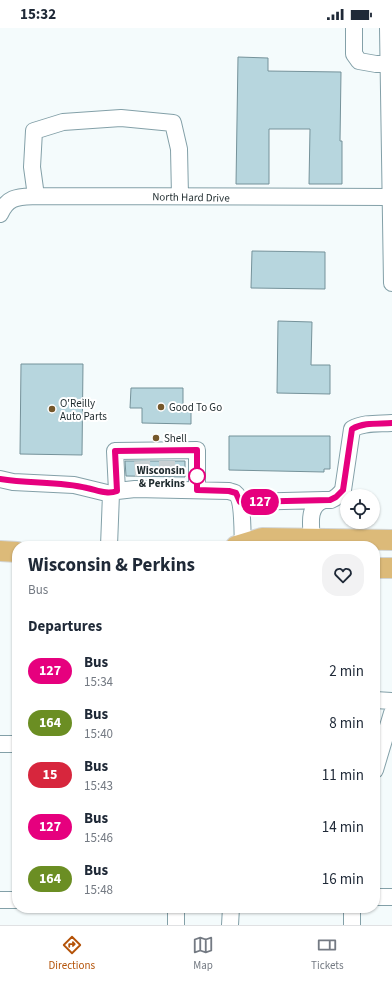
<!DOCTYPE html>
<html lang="en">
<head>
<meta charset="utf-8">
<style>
	body { margin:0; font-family:"Source Sans 3",sans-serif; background:#f2f2f3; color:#1f2937; height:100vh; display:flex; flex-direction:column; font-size:15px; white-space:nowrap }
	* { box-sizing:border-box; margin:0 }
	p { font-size:13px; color:#747a83 }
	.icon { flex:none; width:22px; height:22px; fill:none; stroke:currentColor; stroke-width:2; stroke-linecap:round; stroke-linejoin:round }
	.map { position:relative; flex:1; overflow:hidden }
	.drawer { position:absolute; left:12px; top:513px; width:368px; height:372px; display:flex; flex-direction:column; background:#fff; border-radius:16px; box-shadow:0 1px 3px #0004 }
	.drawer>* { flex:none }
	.badge { padding:0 8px; border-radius:13px; font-size:14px; line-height:26px }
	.controls { position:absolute; left:340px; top:461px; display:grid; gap:8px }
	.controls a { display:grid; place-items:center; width:40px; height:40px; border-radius:50%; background:#fff; box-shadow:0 1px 3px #0004; font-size:20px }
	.map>.badge { position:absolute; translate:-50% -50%; box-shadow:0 0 0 2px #fff }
	h2 { padding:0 16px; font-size:15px; line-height:36px }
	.round { display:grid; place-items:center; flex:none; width:42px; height:42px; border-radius:16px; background:#f2f2f3 }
	.overview { display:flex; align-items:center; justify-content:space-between; height:68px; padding:0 16px }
	h1 { font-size:19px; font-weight:700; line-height:30px }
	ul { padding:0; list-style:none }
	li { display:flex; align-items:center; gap:12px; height:52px; padding:0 16px }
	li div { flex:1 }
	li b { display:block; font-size:15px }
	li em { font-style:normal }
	li .badge { min-width:44px; font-weight:700; text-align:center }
	.status { display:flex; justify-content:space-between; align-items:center; height:28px; padding:0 20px; background:#fff; direction:ltr }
	.status svg { height:11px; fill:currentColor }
	.menu { display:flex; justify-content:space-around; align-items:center; height:56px; border-top:1px solid #e0e1e3; background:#fff; font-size:11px; color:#747a83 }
	.menu a { display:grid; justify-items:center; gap:2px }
	.menu .on { color:#b45309 }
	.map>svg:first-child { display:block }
	.building { fill:#b7d6de; stroke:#75929a }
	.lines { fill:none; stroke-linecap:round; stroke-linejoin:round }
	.minor-tunnel { stroke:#c9d1d3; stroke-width:16; stroke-dasharray:16 8; stroke-linecap:butt }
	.minor-casing { stroke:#83a0a8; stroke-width:18 }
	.major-casing { stroke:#d2d5d5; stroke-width:22 }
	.minor { stroke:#fff; stroke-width:16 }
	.major { stroke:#dcba79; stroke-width:20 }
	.line-casing { stroke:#fff; stroke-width:9 }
	.line { stroke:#e6007e; stroke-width:6 }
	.poi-dot { fill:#75582b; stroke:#fff; stroke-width:1.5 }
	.stop-dot { fill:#fff; stroke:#e6007e; stroke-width:2 }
	.labels { text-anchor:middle; stroke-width:4; stroke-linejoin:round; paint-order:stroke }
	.street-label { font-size:11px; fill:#1f2b2e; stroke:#fff }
	.poi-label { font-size:11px; fill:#1f2b2e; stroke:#fff; text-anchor:start }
	.stop-label { font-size:11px; font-weight:bold; fill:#1f2b2e; stroke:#fff; text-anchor:end }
</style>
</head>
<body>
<div class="status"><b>15:32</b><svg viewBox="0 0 49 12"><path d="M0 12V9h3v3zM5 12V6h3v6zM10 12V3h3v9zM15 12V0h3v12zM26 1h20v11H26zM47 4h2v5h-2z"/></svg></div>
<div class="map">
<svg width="392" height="897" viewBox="0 0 392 897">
	<rect width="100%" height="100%" fill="#f4fbfc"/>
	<path class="building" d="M 238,29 L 268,30 L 268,43 L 341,44 L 340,113 L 342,113 L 342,156 L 309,156 L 310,101 L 269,101 L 269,156 L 236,156 Z
		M 252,223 L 325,224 L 325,261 L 251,260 Z
		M 278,293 L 312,294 L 311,337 L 330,337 L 330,366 L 277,365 Z
		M 21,336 L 83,336 L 82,427 L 20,426 Z
		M 131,360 L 183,360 L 183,377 L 191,378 L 191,396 L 142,395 L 142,380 L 130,380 Z
		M 229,408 L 330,408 L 330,441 L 324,441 L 324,444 L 229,442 Z
		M 125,433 L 185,433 L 185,449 L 126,448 Z"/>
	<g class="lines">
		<path class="minor-tunnel" d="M 142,433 L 143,448
			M 167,433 L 167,448"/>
		<defs>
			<path id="minor" d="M 354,0 L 354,26 L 359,33 L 376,36 L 389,36
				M 388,0 L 392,255
				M 36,168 L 32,139 L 34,103 L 63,94 L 121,90 L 173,95 L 179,121 L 180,168
				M 0,186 C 8,168 18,169 36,168 L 390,169
				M 0,451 L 13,454 L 74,457 L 111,466
				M 117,463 L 115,423 L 197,422 L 197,462
				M 240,474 L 324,472
				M 312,511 C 311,498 307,477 324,472 C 327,472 329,472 331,472 C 336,470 340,466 343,462 L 352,401 C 364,394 379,396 392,395
				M 109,518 L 111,466 L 117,463 L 135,461 L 229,463 C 231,464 233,464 235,465 C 244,471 242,507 243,518
				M 375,672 L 392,673
				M 0,716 L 17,716
				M 375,742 L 392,685
				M 375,869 L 392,869
				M 0,872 L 17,872
				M 176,880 L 176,897
				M 230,897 L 231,880
				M 352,897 L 352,880"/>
			<path id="major" d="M 236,518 L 262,510 L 392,512
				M 0,523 L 17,524
				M 375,540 L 392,540"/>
		</defs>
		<use href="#minor" class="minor-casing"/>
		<use href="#major" class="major-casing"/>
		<use href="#minor" class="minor"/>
		<use href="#major" class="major"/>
	</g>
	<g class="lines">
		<defs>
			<path id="line" d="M 0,451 C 29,456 59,453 87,460 C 97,462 107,467 117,463 L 115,423 L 197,422 L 197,462 L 229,463 L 236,465 L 240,474 L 330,472 L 336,469 L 343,462 L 352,401 C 364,394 379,396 392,395"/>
		</defs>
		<use href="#line" class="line-casing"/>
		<use href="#line" class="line"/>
	</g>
	<g class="poi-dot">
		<circle cx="161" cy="379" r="4"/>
		<circle cx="52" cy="381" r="4"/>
		<circle cx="156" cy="410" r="4"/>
	</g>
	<circle class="stop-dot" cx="197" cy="448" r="8"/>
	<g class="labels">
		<g class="street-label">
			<text transform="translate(191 169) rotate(1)" y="4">North Hard Drive</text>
		</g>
		<g class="poi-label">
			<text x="60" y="379">O'Reilly<tspan x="60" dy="13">Auto Parts</tspan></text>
			<text x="169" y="383">Good To Go</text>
			<text x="164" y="414">Shell</text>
		</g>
		<g class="stop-label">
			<text x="185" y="446">Wisconsin<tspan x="185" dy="13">&amp; Perkins</tspan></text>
		</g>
	</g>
</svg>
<div class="controls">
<a><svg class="icon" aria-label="locate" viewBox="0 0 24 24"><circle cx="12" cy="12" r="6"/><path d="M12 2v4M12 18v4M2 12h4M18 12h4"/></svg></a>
</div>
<b class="badge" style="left:260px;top:474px;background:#e6007e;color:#fff">127</b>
<section class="drawer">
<div class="overview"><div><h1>Wisconsin &amp; Perkins</h1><p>Bus</p></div><a class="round"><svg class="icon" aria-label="heart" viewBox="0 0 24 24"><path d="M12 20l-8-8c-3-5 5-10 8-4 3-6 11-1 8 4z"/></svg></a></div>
<h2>Departures</h2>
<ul>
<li><span class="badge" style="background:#e6007e;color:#fff">127</span><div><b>Bus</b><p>15:34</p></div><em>2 min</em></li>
<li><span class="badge" style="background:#6b8e23;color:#fff">164</span><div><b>Bus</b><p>15:40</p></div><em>8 min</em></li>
<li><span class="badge" style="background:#d7263d;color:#fff">15</span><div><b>Bus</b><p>15:43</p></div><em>11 min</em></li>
<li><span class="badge" style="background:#e6007e;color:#fff">127</span><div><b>Bus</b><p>15:46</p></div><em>14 min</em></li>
<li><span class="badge" style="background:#6b8e23;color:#fff">164</span><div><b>Bus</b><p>15:48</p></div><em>16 min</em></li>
</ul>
</section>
</div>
<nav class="menu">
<a class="on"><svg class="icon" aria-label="directions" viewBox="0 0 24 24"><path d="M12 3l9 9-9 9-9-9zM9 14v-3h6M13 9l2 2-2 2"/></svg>Directions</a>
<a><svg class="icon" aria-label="map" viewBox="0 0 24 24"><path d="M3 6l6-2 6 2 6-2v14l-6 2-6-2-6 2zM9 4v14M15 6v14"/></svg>Map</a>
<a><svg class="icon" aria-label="tickets" viewBox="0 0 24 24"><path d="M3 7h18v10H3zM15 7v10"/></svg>Tickets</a>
</nav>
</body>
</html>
